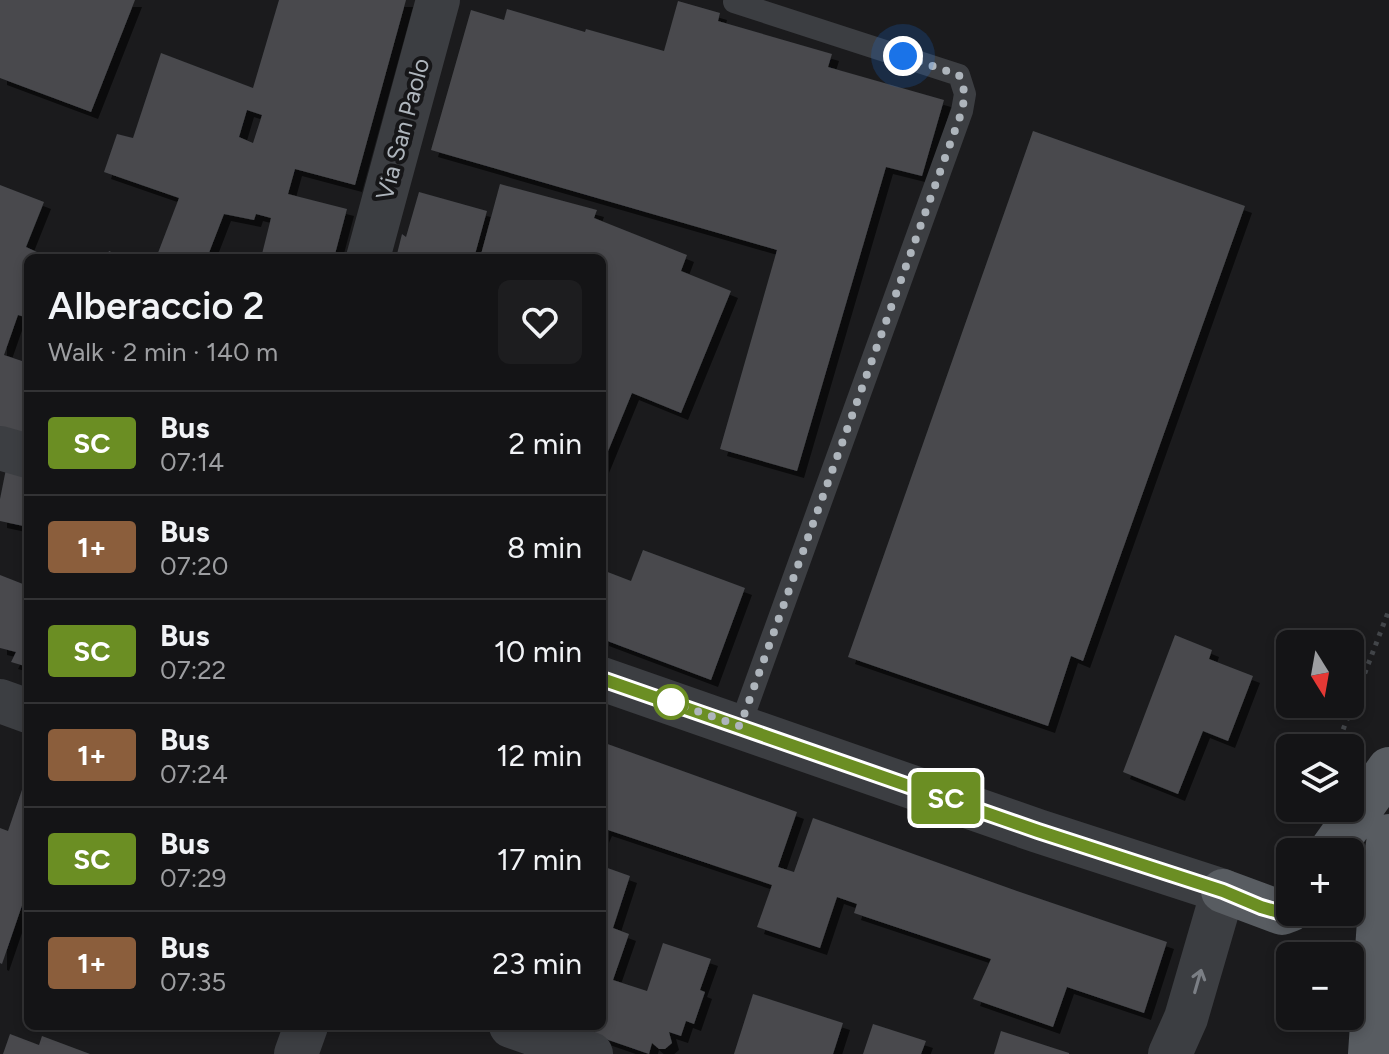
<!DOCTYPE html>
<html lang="en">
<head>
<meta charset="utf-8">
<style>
	body { margin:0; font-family:Figtree,sans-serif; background:#1d1d1f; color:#f1f3f6; height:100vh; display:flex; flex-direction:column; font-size:30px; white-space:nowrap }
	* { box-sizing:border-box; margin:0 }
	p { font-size:26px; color:#9d9ea1 }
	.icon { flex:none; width:44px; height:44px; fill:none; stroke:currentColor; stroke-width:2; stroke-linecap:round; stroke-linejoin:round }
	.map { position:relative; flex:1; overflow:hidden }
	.panel { position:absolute; left:24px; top:254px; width:582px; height:776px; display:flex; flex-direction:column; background:#141416; border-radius:12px; box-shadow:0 4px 12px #0003,0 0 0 2px #333335 }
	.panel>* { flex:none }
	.badge { padding:0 16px; border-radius:6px; font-size:28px; line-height:52px }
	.needle { width:52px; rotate:169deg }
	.buttons { position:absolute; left:1276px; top:630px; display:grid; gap:16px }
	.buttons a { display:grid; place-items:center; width:88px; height:88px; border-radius:12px; background:#141416; box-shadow:0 4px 12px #0003,0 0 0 2px #333335; font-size:40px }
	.you { position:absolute; width:40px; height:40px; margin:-20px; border:6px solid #fff; border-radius:50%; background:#1a73e8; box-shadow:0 0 0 12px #1a73e833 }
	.map>.badge { position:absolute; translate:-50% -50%; box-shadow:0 0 0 4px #fff }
	.round { display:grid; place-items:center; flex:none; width:84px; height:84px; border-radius:12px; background:#1d1d1f }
	.head { display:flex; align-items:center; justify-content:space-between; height:136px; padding:0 24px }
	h1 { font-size:38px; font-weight:600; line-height:60px }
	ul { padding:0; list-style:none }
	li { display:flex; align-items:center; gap:24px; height:104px; padding:0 24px; border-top:2px solid #333335 }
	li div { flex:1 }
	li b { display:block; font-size:30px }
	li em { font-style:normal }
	li .badge { min-width:88px; font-weight:700; text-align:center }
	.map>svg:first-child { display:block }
	.building { fill:#48494d; fill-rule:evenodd; filter:url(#shadow) }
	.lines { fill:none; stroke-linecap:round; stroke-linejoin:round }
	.path { stroke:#424549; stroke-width:5; stroke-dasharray:4 6; stroke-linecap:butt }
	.service { stroke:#3c3e42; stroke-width:22 }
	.minor { stroke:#3c3e42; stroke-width:44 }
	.tertiary { stroke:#3c3e42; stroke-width:44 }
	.primary { stroke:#585c61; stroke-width:44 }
	.oneway { stroke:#7b7f85 }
	.line-casing { stroke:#fff; stroke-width:18 }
	.line { stroke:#6b8e23; stroke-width:12 }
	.walk { stroke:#aeb5bc; stroke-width:8; stroke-dasharray:0 14.4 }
	.stop-dot { fill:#fff; stroke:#6b8e23; stroke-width:4 }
	.labels { text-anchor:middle; stroke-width:8; stroke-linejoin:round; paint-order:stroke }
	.street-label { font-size:24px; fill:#aeb5bc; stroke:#161618 }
</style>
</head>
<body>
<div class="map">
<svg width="1389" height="1054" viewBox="0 0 1389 1054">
	<defs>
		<filter id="shadow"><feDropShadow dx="7" dy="7" stdDeviation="0" flood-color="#0009"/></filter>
	</defs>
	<rect width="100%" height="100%" fill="#1b1b1d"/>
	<path class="building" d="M 0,0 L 135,0 L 91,112 L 0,78 Z
		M 279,0 L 406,0 L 355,185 L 295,169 L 288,194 L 347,209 L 334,258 L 261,258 L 271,218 L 256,214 L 254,220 L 224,214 L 207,258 L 156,258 L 179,198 L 104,172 L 117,134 L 133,138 L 161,53 L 253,88 ZM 247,110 L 262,115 L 253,143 L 239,137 Z
		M 678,1 L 720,13 L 718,21 L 832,54 L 828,67 L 944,100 L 922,176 L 886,167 L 797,471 L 720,449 L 777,250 L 431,150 L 471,10 L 504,20 L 507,9 L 585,32 L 586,29 L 664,51 Z
		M 1033,131 L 1245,206 L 1083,661 L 1071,656 L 1048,726 L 848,657 Z
		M 500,184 L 597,210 L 594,218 L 687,255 L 681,271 L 731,291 L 681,413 L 632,393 L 602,466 L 602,258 L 480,258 Z
		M 0,185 L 44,202 L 26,247 L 50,258 L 28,258 L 28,318 L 18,315 L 4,355 L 28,363 L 28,444 L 0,436 Z
		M 419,192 L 487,211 L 474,258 L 396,258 L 402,234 L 406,237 Z
		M 109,251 L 125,258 L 106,258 Z
		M 6,469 L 28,473 L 28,527 L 0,521 L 0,499 Z
		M 643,550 L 745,588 L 711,680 L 602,639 L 602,578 L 605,571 L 631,581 Z
		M 0,575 L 28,586 L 28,667 L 11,662 L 16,652 L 0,648 Z
		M 1175,635 L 1212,650 L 1209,659 L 1253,676 L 1228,741 L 1203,731 L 1178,794 L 1123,772 Z
		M 602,742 L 797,812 L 778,867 L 794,872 L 813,818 L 1017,891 L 1167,942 L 1144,1013 L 1067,987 L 1053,1027 L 973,999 L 991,959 L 854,913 L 857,904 L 837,897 L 820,948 L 757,927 L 772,885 L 605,829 L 602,836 Z
		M 28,772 L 28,888 L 2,964 L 0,963 L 0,828 L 8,831 Z
		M 602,866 L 630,876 L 613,928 L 629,934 L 613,980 L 647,991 L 663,943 L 711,959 L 700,990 L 705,992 L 694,1024 L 686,1021 L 681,1036 L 669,1032 L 672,1043 L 665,1049 L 659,1049 L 652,1043 L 649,1054 L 594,1035 L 596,1026 L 602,1026 Z
		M 753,994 L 843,1023 L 833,1054 L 734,1054 Z
		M 873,1024 L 926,1041 L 921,1054 L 863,1054 Z
		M 1001,1031 L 1069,1053 L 1069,1054 L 994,1054 Z
		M 10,1034 L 39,1045 L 42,1036 L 90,1054 L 3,1054 Z"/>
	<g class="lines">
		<path class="path" d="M 1336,748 L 1389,610"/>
		<path class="service" d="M 734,2 L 959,75 L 965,94 L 962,111 L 740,726"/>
		<path class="minor" d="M 0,701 L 28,711
			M 511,1026 L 591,1054
			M 296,1054 L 306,1026"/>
		<path class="tertiary" d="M 368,258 L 438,0
			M 0,448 L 28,456
			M 602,679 L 1038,831 L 1223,891 L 1186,1018 L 1170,1054"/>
		<path class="primary" d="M 1330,852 L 1389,769
			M 1223,891 L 1282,913 L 1290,910
			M 1370,1054 L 1380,906 L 1389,836"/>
	</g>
	<defs><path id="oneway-shaft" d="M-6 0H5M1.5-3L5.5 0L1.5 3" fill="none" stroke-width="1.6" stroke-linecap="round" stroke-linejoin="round" transform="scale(2)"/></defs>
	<use class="oneway" href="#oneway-shaft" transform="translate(1198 981) rotate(-74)"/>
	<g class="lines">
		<defs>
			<path id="line" d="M 602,679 L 1038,831 L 1223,891 L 1261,907 L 1282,913 L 1290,910"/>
		</defs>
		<use href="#line" class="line-casing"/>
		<use href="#line" class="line"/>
		<path class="walk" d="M 671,702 L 740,726 L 962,111 L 965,94 L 959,75 L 903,56"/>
	</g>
	<circle class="stop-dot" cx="671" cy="702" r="16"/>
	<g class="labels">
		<g class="street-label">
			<text transform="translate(403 129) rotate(-75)" y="8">Via San Paolo</text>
		</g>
	</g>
</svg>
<div class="buttons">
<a><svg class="needle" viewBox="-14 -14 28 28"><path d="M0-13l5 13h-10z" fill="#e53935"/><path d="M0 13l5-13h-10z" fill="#9d9ea1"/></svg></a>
<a><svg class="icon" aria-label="layers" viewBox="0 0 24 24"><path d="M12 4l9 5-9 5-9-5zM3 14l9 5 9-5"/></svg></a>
<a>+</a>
<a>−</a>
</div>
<div class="you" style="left:903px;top:56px"></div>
<b class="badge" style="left:946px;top:798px;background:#6b8e23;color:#fff">SC</b>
<section class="panel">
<div class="head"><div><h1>Alberaccio 2</h1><p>Walk · 2 min · 140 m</p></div><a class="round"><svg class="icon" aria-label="heart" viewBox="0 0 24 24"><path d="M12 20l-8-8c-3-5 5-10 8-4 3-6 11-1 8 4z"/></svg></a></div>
<ul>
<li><span class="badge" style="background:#6b8e23;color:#fff">SC</span><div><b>Bus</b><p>07:14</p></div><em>2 min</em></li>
<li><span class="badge" style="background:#8b5e3c;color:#fff">1+</span><div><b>Bus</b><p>07:20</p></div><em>8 min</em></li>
<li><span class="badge" style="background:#6b8e23;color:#fff">SC</span><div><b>Bus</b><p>07:22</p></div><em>10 min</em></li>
<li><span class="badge" style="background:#8b5e3c;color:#fff">1+</span><div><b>Bus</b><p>07:24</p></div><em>12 min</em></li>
<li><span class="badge" style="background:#6b8e23;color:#fff">SC</span><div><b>Bus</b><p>07:29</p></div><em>17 min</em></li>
<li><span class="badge" style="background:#8b5e3c;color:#fff">1+</span><div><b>Bus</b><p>07:35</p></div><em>23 min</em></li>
</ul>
</section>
</div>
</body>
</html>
